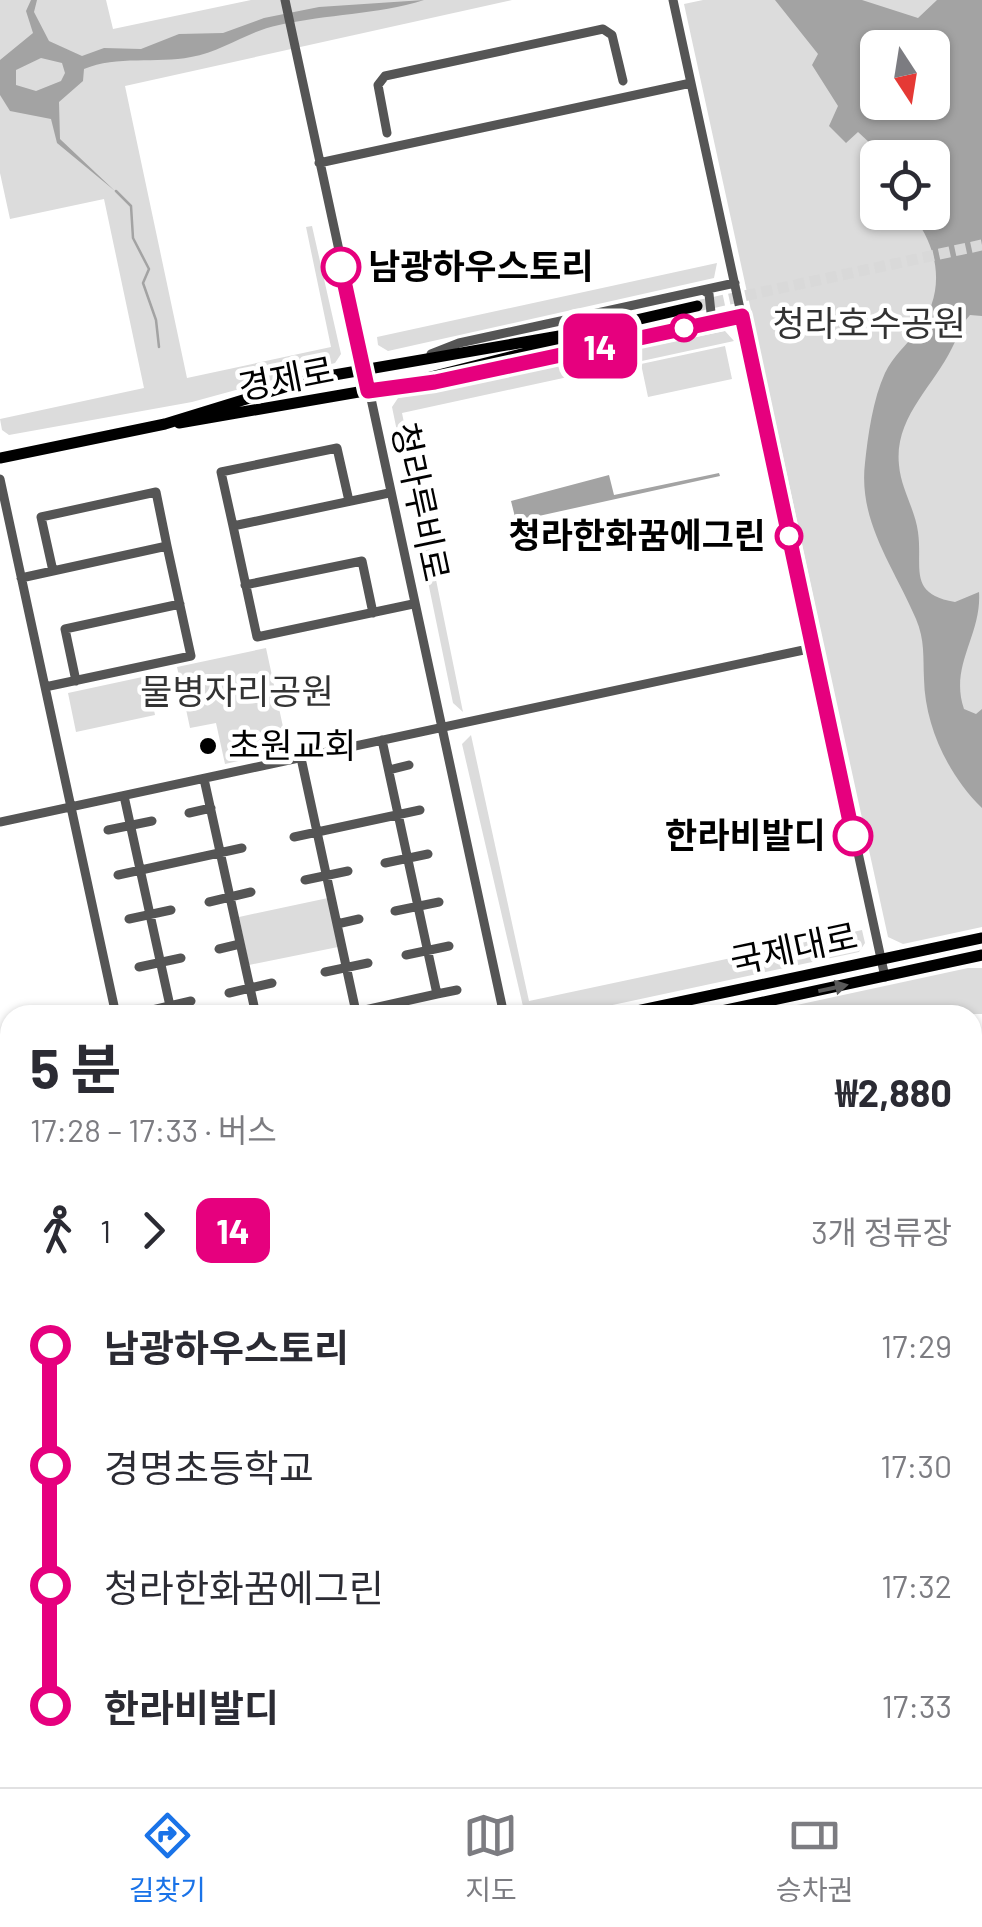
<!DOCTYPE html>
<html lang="ko">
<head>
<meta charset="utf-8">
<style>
	body { margin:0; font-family:Barlow,"Noto Sans KR",sans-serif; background:#f2f2f3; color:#2b2b33; height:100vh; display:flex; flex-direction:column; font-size:38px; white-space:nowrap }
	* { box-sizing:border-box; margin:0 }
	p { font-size:32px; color:#7c7c81 }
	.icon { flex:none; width:55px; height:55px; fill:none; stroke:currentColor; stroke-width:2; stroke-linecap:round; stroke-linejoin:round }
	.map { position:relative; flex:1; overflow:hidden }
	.details { position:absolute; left:0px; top:1005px; width:982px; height:782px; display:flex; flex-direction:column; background:#fff; border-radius:30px 30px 0 0; box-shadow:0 2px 8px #0004 }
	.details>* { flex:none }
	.badge { padding:0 20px; border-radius:15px; font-size:35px; line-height:65px }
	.needle { width:65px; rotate:168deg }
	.controls { position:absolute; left:860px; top:30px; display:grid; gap:20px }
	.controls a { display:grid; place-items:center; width:90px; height:90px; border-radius:15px; background:#fff; box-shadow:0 2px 8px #0004; font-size:50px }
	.map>.badge { position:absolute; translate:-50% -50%; box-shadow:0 0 0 5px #fff }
	.legs { display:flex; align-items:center; gap:15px; height:110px; padding:0 30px; font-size:32px }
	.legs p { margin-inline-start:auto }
	.head { display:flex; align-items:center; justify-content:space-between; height:170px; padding:0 30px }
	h1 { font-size:55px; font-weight:700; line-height:75px }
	ul { padding:0 30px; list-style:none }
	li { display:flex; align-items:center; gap:35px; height:120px; font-size:38px }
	li i { display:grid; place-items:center; width:15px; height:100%; margin:0 12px; background:currentColor }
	li i::after { content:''; width:25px; height:25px; margin:-12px; border:8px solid; border-radius:50%; background:#fff }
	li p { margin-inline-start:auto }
	li:first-child i { background:linear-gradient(#0000 50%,currentColor 0) }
	li:last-child i { background:linear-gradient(currentColor 50%,#0000 0) }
	.dock { display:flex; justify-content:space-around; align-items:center; height:140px; border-top:2px solid #e1e1e2; background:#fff; font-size:28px; color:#7c7c81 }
	.dock a { display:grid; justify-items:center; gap:5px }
	.dock .active { color:#1a73e8 }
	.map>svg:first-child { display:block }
	.green { fill:#dcdcdc; fill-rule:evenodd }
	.water { fill:#a3a3a3; fill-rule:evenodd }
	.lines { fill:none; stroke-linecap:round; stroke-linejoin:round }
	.stream { stroke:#a3a3a3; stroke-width:2.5 }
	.major-tunnel { stroke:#d9d9d9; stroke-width:11; stroke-dasharray:11 5.5; stroke-linecap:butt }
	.minor { stroke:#555; stroke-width:9 }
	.major { stroke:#000; stroke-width:11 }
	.oneway { fill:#595959 }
	.line-1-casing { stroke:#fff; stroke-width:22 }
	.line-1 { stroke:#e6007e; stroke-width:15 }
	.stop-1-dot { fill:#fff; stroke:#e6007e; stroke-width:5 }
	.poi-dot { fill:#000; stroke:#fff; stroke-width:4 }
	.labels { text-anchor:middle; stroke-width:9; stroke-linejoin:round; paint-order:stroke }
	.stop-label { font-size:35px; font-weight:bold; fill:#000; stroke:#fff; text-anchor:end }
	.park-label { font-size:35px; fill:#333; stroke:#fff }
	.street-label { font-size:35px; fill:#000; stroke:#fff }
	.poi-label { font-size:35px; fill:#000; stroke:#fff; text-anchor:start }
</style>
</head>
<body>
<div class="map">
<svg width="982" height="1787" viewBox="0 0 982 1787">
	<rect width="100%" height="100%" fill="#fff"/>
	<path class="green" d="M 0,0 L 106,0 L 113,29 L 251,0 L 512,0 L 125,86 L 187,378 L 331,347 L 306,227 L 312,226 L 341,354 L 335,363 L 192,402 L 9,435 L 2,430 L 0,419 L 144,388 L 104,199 L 10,219 L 0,173 Z
		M 703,0 L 982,0 L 982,927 L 903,944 L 888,937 L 684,4 ZM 878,48 L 932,48 L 932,102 L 878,102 ZM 878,158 L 932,158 L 932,212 L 878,212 Z
		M 717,263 L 714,278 L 388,351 L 378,345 L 377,337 Z
		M 725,331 L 734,341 L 402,413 L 463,712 L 453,703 L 392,407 L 398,398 Z
		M 725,346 L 732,379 L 648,397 L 641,364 Z
		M 266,648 L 288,750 L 225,764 L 216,723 L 190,728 L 177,667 Z
		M 147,676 L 155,715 L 76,732 L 68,693 Z
		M 471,735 L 529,1001 L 862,930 L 865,943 L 859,952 L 566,1015 L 525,1015 L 462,744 Z
		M 328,898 L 338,947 L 249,965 L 239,917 Z
		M 968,968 L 982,968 L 982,1014 L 750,1015 Z
		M 982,1105 L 982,1757 L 972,1754 L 972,1107 Z
		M 10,1314 L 10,1503 L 0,1499 L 0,1316 Z"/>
	<path class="water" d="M 31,0 L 37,0 L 34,12 L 49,41 L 82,56 L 104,48 L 141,49 L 179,34 L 223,33 L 264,18 L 319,7 L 424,0 C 376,15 328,14 279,25 C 248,31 222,52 191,57 C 156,64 117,55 84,69 L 83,81 L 59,102 L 60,139 L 115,191 L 57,143 L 51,119 L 10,111 L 0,95 L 0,60 L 33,33 L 26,11 ZM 41,58 L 62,63 L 65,73 L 61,81 L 36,91 L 16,85 L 16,70 Z
		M 775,0 L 862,0 L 918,18 L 937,0 L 982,0 L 982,316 L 970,315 C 960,326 959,335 952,348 C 933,387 894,418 899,465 C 901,489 915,509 918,532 C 923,567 907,594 955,602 L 979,592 C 982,635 949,666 964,709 L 976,714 L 982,709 L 982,808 C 948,775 925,726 924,679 C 923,657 925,640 916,619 C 894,567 858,522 865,463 C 868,435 873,399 885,373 C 893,356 906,346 917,331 C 947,292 939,248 911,213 L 932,212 L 932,158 L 885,157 L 858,132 L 846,143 L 829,126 L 838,106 L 812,65 L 818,54 ZM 878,48 L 932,48 L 932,102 L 878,102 Z
		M 719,473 L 720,476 L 516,521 L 511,501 L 609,475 L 614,495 Z"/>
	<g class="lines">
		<path class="stream" d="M 116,191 L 131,206 L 133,238 L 149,269 L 143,283 L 156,320 L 159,347"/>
		<path class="major-tunnel" d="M 697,306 L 982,245"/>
		<path class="minor" d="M 285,0 L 504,1015
			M 673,0 L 885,977
			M 387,133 L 378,85 L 385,76 L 603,29 L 612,35 L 623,81
			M 319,163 L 691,83
			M 703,290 L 709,294 L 712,322
			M 431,354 L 459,343 L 735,283
			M 422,383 L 742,316
			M 0,479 L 116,1015
			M 389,493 L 233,526 L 257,637 L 413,604
			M 233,526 L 221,472 L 337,448 L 349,501
			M 53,571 L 41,517 L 156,492 L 167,546
			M 21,578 L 167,546 L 191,656 L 45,687
			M 245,585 L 362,561 L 373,613
			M 76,681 L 65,629 L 180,604
			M 301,758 L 356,1012 L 437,994 L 382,740
			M 389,770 L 409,765
			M 204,779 L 256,1015
			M 124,796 L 172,1015
			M 189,813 L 211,808
			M 0,822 L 813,648
			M 108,830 L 152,821
			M 294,837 L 420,810
			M 385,863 L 428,854
			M 118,875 L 242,848
			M 305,880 L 348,871
			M 209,902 L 251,892
			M 395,911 L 439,902
			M 129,919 L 171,910
			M 337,924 L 359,919
			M 219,949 L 240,944
			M 406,955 L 449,946
			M 139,967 L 181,958
			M 325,972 L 368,963
			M 229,993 L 272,983
			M 437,994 L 457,990
			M 148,1011 L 191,1001"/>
		<path class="major" d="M 179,423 L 399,385 L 549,347 L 575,336
			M 0,458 L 165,424 L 311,379 L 588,331 L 697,306
			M 618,1015 L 982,938
			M 703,1015 L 982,955
			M 0,1104 L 10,1106
			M 0,1123 L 10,1126"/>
	</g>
	<defs><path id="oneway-solid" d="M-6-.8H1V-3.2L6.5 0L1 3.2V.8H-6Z" transform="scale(2.5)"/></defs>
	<use class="oneway" href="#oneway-solid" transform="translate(833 988) rotate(-12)"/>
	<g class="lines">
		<defs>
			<path id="line-1" d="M 341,267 L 368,391 L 435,382 L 742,316 L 853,836"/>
		</defs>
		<use href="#line-1" class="line-1-casing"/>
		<use href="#line-1" class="line-1"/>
	</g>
	<g class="stop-1-dot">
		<circle cx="341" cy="267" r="18"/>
		<circle cx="684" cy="328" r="12"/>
		<circle cx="789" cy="536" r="12"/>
		<circle cx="853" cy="836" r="18"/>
	</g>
	<circle class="poi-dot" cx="208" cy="746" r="10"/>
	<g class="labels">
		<g class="stop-label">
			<text x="368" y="279" text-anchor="start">남광하우스토리</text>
			<text x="766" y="548">청라한화꿈에그린</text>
			<text x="826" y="848">한라비발디</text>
		</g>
		<g class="park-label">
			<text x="869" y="336">청라호수공원</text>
			<text x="237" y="704">물병자리공원</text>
		</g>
		<g class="street-label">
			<text transform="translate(286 379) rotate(-11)" y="12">경제로</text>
			<text transform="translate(420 502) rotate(78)" y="12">청라루비로</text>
			<text transform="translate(794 949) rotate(-12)" y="12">국제대로</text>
		</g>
		<g class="poi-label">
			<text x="228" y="758">초원교회</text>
		</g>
	</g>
</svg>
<div class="controls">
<a><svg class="needle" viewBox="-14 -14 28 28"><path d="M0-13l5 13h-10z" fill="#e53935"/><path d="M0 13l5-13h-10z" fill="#7c7c81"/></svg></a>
<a><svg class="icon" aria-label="locate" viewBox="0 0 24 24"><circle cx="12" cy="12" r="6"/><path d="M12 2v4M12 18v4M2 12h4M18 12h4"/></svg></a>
</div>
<b class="badge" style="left:600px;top:346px;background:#e6007e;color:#fff">14</b>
<section class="details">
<div class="head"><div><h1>5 분</h1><p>17:28 – 17:33 · 버스</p></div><b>₩2,880</b></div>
<div class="legs"><svg class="icon" aria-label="walk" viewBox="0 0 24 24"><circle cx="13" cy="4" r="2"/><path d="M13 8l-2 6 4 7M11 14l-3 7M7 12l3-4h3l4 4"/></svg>1<svg class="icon" aria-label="forward" viewBox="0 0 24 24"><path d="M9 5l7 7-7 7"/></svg><b class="badge" style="background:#e6007e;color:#fff">14</b><p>3개 정류장</p></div>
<ul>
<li><i style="color:#e6007e"></i><b>남광하우스토리</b><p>17:29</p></li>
<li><i style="color:#e6007e"></i><span>경명초등학교</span><p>17:30</p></li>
<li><i style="color:#e6007e"></i><span>청라한화꿈에그린</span><p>17:32</p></li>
<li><i style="color:#e6007e"></i><b>한라비발디</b><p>17:33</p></li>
</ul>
</section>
</div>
<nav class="dock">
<a class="active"><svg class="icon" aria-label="directions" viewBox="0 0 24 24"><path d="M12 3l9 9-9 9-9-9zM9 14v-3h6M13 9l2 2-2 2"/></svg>길찾기</a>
<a><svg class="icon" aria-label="map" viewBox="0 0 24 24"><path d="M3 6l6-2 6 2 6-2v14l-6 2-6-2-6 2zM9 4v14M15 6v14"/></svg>지도</a>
<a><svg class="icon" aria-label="tickets" viewBox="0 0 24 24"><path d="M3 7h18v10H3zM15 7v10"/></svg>승차권</a>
</nav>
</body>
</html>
